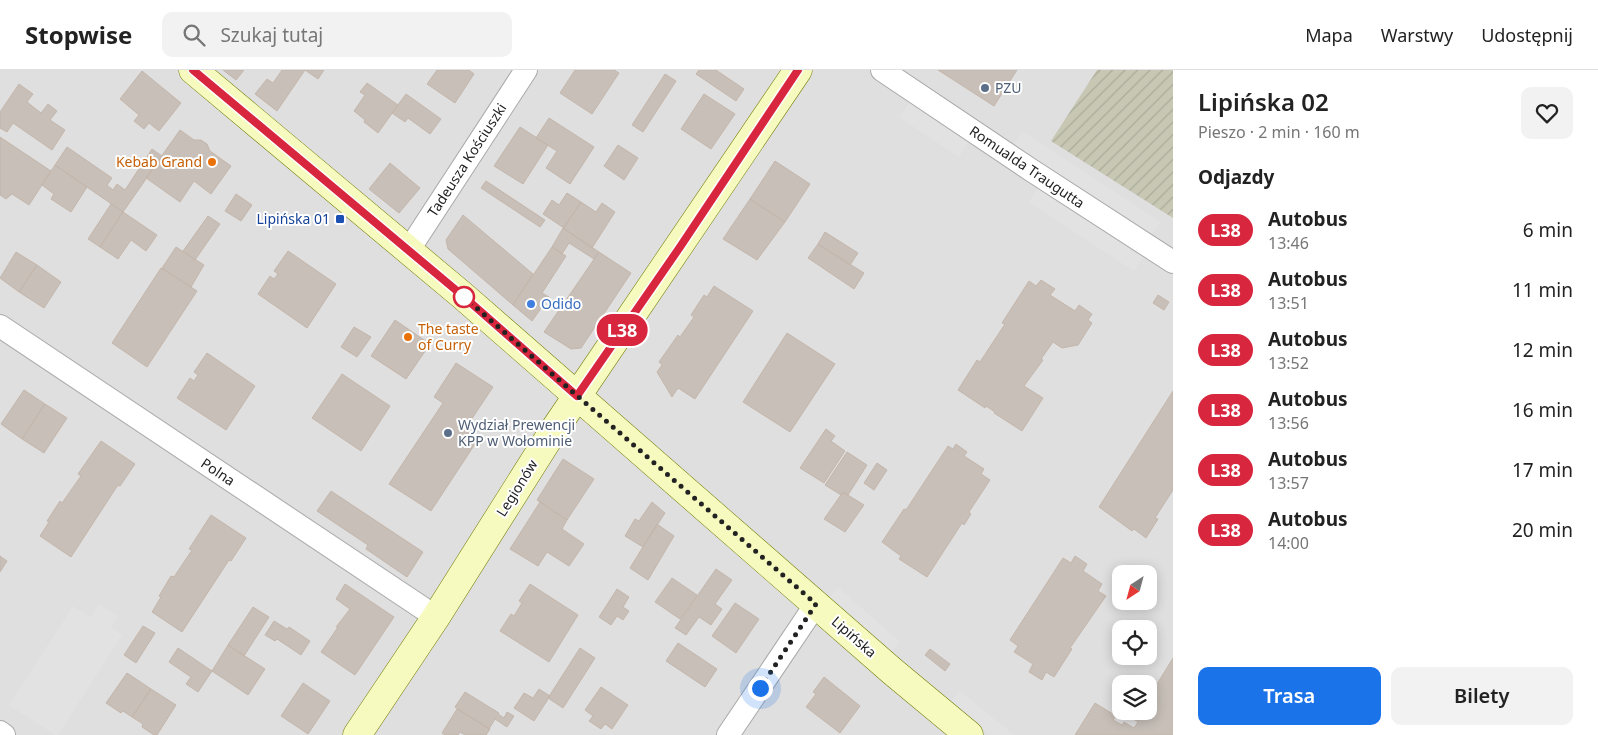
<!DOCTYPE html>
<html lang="pl">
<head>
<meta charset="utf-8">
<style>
	body { margin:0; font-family:"Noto Sans",sans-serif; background:#f2f2f2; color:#222; height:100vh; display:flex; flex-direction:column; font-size:19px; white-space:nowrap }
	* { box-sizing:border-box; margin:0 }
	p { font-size:16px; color:#767676 }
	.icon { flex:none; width:28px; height:28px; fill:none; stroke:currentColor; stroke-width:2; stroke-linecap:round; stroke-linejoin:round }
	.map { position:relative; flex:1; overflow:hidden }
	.details { display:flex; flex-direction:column; background:#fff; width:425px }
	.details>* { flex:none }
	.badge { padding:0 10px; border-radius:16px; font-size:18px; line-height:32px }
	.needle { width:32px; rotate:216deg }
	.fabs { position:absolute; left:1112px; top:495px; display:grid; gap:10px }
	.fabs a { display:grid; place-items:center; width:45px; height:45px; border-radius:10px; background:#fff; box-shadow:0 2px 12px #0003; font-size:25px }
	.you { position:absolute; width:25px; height:25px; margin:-12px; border:4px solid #fff; border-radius:50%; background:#1a73e8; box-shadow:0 0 0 8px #1a73e833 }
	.map>.badge { position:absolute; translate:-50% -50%; box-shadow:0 0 0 2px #fff }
	h2 { padding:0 25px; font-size:19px; line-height:45px }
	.round { display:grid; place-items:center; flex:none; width:52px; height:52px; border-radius:10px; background:#f2f2f2 }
	.headline { display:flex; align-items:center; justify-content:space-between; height:85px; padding:0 25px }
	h1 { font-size:24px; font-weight:600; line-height:38px }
	.action { display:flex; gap:10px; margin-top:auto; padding:10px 25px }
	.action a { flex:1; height:58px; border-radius:10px; background:#1a73e8; color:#fff; font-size:20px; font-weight:600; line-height:58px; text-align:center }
	.action a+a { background:#f2f2f2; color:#222 }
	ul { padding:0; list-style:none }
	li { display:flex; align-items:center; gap:15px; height:60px; padding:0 25px }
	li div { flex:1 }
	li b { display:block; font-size:19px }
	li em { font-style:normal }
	li .badge { min-width:55px; font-weight:700; text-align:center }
	header { display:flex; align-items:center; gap:30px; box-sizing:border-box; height:70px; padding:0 25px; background:#fff; border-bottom:1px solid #e0e0e0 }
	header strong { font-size:24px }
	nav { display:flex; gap:28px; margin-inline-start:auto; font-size:18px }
	.search { width:350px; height:45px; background:#f2f2f2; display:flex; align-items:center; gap:12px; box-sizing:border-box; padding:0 18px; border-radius:10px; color:#767676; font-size:19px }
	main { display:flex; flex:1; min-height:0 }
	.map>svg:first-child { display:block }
	.residential { fill:#e0dfdf; fill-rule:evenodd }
	.construction { fill:url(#construction-furrows) }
	.parking { fill:#e2e2e2 }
	.building { fill:#c7bfb8; stroke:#c4b6ab }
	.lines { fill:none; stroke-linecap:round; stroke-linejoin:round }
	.street-casing { stroke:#a9a9a9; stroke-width:24 }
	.secondary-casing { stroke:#707d05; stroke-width:29 }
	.street { stroke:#fff; stroke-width:22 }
	.secondary { stroke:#f7fabf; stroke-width:28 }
	.line-casing { stroke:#fff; stroke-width:11 }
	.line { stroke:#d7263d; stroke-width:8 }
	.walk { stroke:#222; stroke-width:5; stroke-dasharray:0 9 }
	.service-dot { fill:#5c6f8a; stroke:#fff; stroke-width:2 }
	.food-dot { fill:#e8710a; stroke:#fff; stroke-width:2 }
	.transit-dot { fill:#1a4fb4; stroke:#fff; stroke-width:2 }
	.stop-dot { fill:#fff; stroke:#d7263d; stroke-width:2.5 }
	.shop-dot { fill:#3f7fe0; stroke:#fff; stroke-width:2 }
	.labels { text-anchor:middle; stroke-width:4; stroke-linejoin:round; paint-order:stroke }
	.service-label { font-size:14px; fill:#4e5e75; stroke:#fff; text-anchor:start }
	.street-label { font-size:14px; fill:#222; stroke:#fff }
	.food-label { font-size:14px; fill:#c56008; stroke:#fff; text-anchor:end }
	.transit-label { font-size:14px; fill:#164399; stroke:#fff; text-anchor:end }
	.shop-label { font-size:14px; fill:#366cbe; stroke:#fff; text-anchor:start }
</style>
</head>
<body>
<header>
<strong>Stopwise</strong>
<div class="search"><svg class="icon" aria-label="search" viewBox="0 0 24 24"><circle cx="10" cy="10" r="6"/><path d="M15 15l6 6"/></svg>Szukaj tutaj</div>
<nav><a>Mapa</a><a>Warstwy</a><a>Udostępnij</a></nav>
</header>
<main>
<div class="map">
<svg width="1173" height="665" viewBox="0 0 1173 665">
	<defs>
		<pattern id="construction-furrows" width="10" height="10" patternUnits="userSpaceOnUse" patternTransform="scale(1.25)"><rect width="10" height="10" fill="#c7c7b4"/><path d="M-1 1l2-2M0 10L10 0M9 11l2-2" fill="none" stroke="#abab9a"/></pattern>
	</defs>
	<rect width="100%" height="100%" fill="#f2efe9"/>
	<path class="residential" d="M 0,0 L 1173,0 L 1173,665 L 0,665 ZM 1121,504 L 1149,504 L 1149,531 L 1121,531 ZM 1121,559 L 1149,559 L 1149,586 L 1121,586 ZM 1121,614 L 1149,614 L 1149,641 L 1121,641 Z"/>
	<path class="construction" d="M 1097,0 L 1173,0 L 1173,148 L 1051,71 Z"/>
	<path class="parking" d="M 910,31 L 969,71 L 959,87 L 899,47 Z
		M 1022,61 L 1161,152 L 1151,166 L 1013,76 Z
		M 1039,116 L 1144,185 L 1134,201 L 1029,132 Z
		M 838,517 L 900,572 L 891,583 L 829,528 Z
		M 99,534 L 118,546 L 111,557 L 122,565 L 58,665 L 55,665 L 9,635 L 73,536 L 90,547 Z
		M 960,621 L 1014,665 L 990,665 L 980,658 L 950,633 Z"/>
	<path class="building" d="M 223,0 L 244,0 L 236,10 Z
		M 282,0 L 305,0 L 277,41 L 255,24 L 267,9 L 273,13 Z
		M 305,0 L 324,0 L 318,9 Z
		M 437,0 L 469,0 L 474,4 L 455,33 L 427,14 Z
		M 575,0 L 614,0 L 619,3 L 592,44 L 560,23 Z
		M 699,0 L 716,0 L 744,19 L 736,31 L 696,4 Z
		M 938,0 L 1017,0 L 994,36 Z
		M 142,1 L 181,33 L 159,61 L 149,53 L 144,59 L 134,51 L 139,45 L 120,29 Z
		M 665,4 L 676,11 L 643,62 L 632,55 Z
		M 367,13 L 398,35 L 378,63 L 364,52 L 365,50 L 354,41 L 365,25 L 360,22 Z
		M 19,14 L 33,24 L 27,32 L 41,43 L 48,34 L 57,41 L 50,50 L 65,60 L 52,80 L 13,53 L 7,62 L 0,58 L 0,42 Z
		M 406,24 L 441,49 L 430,64 L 408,48 L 405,52 L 392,43 Z
		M 704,24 L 735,44 L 711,79 L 681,59 Z
		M 549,48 L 594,77 L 570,114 L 546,98 L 557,81 L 536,68 Z
		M 520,57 L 548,75 L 523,114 L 494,96 Z
		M 180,60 L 194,70 L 201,70 L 207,74 L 210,81 L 231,96 L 211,124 L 194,111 L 180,132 L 146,108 Z
		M 0,67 L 51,101 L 29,135 L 12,124 L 6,129 L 0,125 Z
		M 618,75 L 638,88 L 624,110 L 604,96 Z
		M 67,77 L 112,108 L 107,115 L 113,120 L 117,114 L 125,120 L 152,79 L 162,86 L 123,142 L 55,95 Z
		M 775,91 L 810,114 L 785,152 L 750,129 Z
		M 390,93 L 420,118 L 399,143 L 369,119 Z
		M 55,95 L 87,117 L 71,142 L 51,129 L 54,124 L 42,115 Z
		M 486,111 L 545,150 L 540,157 L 481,118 Z
		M 567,123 L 581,132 L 564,158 L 543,144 L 552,130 L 559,135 Z
		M 236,124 L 252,135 L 241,151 L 225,141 Z
		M 750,129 L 785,152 L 757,190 L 723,169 Z
		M 581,132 L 596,142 L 602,133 L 615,142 L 592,178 L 563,158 Z
		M 111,134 L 123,142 L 100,177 L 88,169 Z
		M 123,142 L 157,165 L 146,181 L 131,170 L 118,189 L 100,177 Z
		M 463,145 L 533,204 L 513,235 L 448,179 L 446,170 Z
		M 208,146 L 220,154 L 195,190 L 183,181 Z
		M 563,158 L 599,182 L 594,189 L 569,173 L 562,184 L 552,177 Z
		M 825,162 L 858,183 L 850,195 L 818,174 Z
		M 818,174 L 864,203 L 854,219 L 808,188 Z
		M 176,177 L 204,195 L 191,217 L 162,198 Z
		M 552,177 L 566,186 L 542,223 L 549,227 L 532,251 L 513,235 Z
		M 288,181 L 336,214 L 307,258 L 258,224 L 270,206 L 274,209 L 278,204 L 274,201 Z
		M 16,182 L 37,195 L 19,222 L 0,208 Z
		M 599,182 L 631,203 L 581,278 L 571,279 L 544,262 Z
		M 37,195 L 61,212 L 44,238 L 19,222 Z
		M 161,198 L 197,221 L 147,297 L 112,273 Z
		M 1041,210 L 1055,219 L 1050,225 L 1075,241 L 1079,235 L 1092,244 L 1088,250 L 1092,253 L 1078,275 L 1062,278 L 1053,272 L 1041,289 L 1043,290 L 1024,316 L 1043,328 L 1022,361 L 994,343 L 995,342 L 986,336 L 985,338 L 958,320 L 977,290 L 980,292 L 1005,254 L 1002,253 L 1029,211 L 1036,216 Z
		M 714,216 L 753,241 L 695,329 L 678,318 L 672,327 L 657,302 L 662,295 L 659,292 L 678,265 L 680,267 L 694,247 L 691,245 L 704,225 L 707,227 Z
		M 1158,225 L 1169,232 L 1164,240 L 1153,233 Z
		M 395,250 L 430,274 L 406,309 L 371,286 Z
		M 354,257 L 371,267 L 357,287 L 341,277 Z
		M 787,263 L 835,294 L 790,362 L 743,332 Z
		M 207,283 L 255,316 L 226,360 L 177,328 L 190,308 L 194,311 L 198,305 L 194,302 Z
		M 456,293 L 493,317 L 465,359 L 479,368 L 431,441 L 389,414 L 443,333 L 434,327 Z
		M 342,304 L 390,336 L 361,381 L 312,348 Z
		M 24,320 L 45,334 L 22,369 L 1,354 Z
		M 1173,321 L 1173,420 L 1155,448 L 1158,449 L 1146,468 L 1134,459 L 1132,461 L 1099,437 Z
		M 45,334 L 67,348 L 44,383 L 22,369 Z
		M 826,359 L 835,366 L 831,371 L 845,381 L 824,413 L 800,398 Z
		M 101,371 L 135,394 L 120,416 L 118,415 L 71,487 L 40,466 L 49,452 L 47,451 L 60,431 L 62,433 L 81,406 L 78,404 Z
		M 956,374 L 967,382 L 964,386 L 984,399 L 981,404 L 990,410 L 969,442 L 971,444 L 964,455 L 962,453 L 927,507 L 899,489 L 901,486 L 882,472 L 904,439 L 906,440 L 948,376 L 953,379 Z
		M 847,382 L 867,395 L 848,425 L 843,422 L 841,425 L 825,415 Z
		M 563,389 L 594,409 L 567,450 L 537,430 Z
		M 877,393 L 887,400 L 874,420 L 864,413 Z
		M 331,421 L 423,482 L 407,507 L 366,479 L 368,475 L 317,441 Z
		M 843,422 L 864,435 L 845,462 L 824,449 Z
		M 540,432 L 567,450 L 562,459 L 584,474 L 569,496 L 547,482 L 538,496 L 510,479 Z
		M 652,432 L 665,443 L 643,477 L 625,466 L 635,449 L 639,451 Z
		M 211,445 L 246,468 L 231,491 L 229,490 L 182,562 L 152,542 L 161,527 L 159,526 L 171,506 L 174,507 L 192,480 L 189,479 Z
		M 657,454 L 674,466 L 648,510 L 630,498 Z
		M 0,486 L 7,491 L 0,502 Z
		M 1075,486 L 1087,494 L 1083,501 L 1102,514 L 1098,521 L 1106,526 L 1070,578 L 1072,579 L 1054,607 L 1046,602 L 1042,610 L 1029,602 L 1033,594 L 1014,582 L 1018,576 L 1010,570 L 1063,488 L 1071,493 Z
		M 716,499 L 732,510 L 715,534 L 722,539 L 711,555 L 699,547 L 686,565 L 675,558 Z
		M 672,508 L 697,525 L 680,549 L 655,532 Z
		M 345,514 L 394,547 L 355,605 L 321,582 L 338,557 L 336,557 L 350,539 L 336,529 Z
		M 530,514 L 578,545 L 549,592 L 500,561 L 511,544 L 514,546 L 522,533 L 519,531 Z
		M 617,519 L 629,527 L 623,537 L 629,541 L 623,550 L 617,546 L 611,555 L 599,547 Z
		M 735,533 L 759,549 L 736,583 L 712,566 Z
		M 253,537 L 269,547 L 244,586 L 228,575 Z
		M 274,551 L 287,559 L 289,557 L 310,571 L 301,585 L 277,569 L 275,571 L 265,565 Z
		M 143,556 L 155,563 L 136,593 L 124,585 Z
		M 678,573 L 717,599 L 705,617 L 666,591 Z
		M 228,575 L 265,599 L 248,625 L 212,601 Z
		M 178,578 L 212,601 L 198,622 L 186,614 L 191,607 L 169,592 Z
		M 580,578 L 595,588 L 563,638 L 548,628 Z
		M 930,579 L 950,594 L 945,601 L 925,585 Z
		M 1173,588 L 1173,665 L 1075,665 L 1095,633 L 1116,646 L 1113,650 L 1122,655 L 1124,652 L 1134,658 L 1138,652 L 1132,648 L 1136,641 L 1149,641 L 1149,627 Z
		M 127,603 L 151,619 L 132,647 L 123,641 L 121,643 L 106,633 Z
		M 824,607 L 860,636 L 840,663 L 806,637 L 816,624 L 813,622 Z
		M 303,613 L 330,631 L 308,664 L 281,646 Z
		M 601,617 L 628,635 L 612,659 L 605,654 L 601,659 L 589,651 L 593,646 L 585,640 Z
		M 151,619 L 176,635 L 157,665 L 154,665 L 142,657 L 143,654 L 132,647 Z
		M 539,619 L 550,626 L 534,651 L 514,638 L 524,623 L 533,628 Z
		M 465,622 L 499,643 L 498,644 L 504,648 L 507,642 L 514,646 L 507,657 L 495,649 L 489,659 L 455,637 Z
		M 457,639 L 490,659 L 486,665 L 465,665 L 460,662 L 458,665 L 445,665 L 442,663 Z"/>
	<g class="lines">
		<defs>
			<path id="street" d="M 882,0 L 1031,100 L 1173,192
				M 408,181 L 526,0
				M 0,256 L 436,547
				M 0,662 L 4,665
				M 728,665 L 816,534"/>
			<path id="secondary" d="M 193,0 L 463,226 L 892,601 L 969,665
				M 357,665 L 436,547 L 552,363 L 798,0"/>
		</defs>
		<use href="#street" class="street-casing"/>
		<use href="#secondary" class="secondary-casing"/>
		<use href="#street" class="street"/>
		<use href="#secondary" class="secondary"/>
	</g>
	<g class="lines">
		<defs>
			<path id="line" d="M 193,0 L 463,226 L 577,326 L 680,177 L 798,0"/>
		</defs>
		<use href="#line" class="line-casing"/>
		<use href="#line" class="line"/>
		<path class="walk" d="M 464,227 L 816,534 L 760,618"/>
	</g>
	<g class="service-dot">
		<circle cx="985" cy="18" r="5"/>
		<circle cx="448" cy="363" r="5"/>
	</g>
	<g class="food-dot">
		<circle cx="212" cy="92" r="5"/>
		<circle cx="408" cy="267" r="5"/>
	</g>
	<rect class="transit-dot" x="335" y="144" width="10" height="10" rx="2.5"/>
	<circle class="stop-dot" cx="464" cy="227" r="10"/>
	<circle class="shop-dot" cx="531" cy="234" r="5"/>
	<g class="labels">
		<g class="service-label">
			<text x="995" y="23">PZU</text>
			<text x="458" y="360">Wydział Prewencji<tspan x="458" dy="16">KPP w Wołominie</tspan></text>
		</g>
		<g class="street-label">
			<text transform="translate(467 90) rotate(-57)" y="5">Tadeusza Kościuszki</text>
			<text transform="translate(1027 97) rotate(34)" y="5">Romualda Traugutta</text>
			<text transform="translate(218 402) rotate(34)" y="5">Polna</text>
			<text transform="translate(517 418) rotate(-58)" y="5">Legionów</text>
			<text transform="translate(854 567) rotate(41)" y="5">Lipińska</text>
		</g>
		<g class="food-label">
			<text x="202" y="97">Kebab Grand</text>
			<text x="418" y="264" text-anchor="start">The taste<tspan x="418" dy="16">of Curry</tspan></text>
		</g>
		<g class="transit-label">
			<text x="330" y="154">Lipińska 01</text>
		</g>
		<g class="shop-label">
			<text x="541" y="239">Odido</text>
		</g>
	</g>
</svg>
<div class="fabs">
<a><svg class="needle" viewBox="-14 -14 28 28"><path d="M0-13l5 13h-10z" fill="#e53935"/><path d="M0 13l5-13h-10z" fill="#767676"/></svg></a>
<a><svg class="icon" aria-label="locate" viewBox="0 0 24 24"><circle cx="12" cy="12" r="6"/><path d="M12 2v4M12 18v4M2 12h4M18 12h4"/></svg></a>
<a><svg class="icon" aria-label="layers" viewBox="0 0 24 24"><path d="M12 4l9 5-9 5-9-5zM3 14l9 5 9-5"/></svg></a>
</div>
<div class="you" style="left:760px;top:618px"></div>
<b class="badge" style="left:622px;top:260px;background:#d7263d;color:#fff">L38</b>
</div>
<section class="details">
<div class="headline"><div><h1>Lipińska 02</h1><p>Pieszo · 2 min · 160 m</p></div><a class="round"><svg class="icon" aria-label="heart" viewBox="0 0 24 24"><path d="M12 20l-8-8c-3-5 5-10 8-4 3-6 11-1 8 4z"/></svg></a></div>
<h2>Odjazdy</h2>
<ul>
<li><span class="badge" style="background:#d7263d;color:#fff">L38</span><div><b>Autobus</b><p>13:46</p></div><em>6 min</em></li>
<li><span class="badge" style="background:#d7263d;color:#fff">L38</span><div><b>Autobus</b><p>13:51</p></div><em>11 min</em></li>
<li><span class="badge" style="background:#d7263d;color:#fff">L38</span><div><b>Autobus</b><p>13:52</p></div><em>12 min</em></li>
<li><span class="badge" style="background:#d7263d;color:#fff">L38</span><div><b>Autobus</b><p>13:56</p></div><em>16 min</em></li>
<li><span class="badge" style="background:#d7263d;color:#fff">L38</span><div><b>Autobus</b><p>13:57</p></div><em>17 min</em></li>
<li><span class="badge" style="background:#d7263d;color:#fff">L38</span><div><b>Autobus</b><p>14:00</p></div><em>20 min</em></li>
</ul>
<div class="action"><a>Trasa</a><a>Bilety</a></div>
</section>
</main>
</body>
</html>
